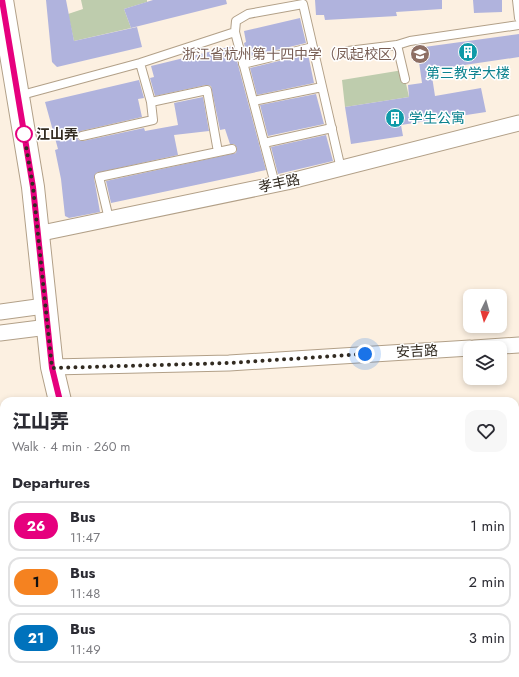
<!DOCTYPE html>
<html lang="en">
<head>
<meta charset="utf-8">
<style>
	body { margin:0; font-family:Jost,"Noto Sans SC",sans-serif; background:#f7f7f7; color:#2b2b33; height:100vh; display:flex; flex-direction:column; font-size:15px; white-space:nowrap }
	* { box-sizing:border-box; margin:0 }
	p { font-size:13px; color:#7c7c81 }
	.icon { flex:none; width:22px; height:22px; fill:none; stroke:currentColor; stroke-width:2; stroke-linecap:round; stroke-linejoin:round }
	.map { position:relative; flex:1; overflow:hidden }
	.side { position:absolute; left:0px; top:397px; width:519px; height:280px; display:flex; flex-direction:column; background:#fff; border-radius:12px 12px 0 0; box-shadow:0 2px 6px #0003 }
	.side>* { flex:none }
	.badge { padding:0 8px; border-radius:13px; font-size:14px; line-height:26px }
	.needle { width:26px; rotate:185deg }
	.tools { position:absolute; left:463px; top:289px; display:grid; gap:8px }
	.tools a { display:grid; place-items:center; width:44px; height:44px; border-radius:8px; background:#fff; box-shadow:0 2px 6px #0003; font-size:20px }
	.you { position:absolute; width:20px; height:20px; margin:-10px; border:3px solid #fff; border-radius:50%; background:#1a73e8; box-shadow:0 0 0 6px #1a73e833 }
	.map>.badge { position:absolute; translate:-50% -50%; box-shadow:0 0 0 2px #fff }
	h2 { padding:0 12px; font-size:15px; line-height:36px }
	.round { display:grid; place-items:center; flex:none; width:42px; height:42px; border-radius:12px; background:#f7f7f7 }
	.head { display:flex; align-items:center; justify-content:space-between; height:68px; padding:0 12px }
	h1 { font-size:19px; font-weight:800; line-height:30px }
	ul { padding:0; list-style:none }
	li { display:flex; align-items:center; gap:12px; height:50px; margin:0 8px 6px; padding:0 4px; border:2px solid #e1e1e2; border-radius:12px }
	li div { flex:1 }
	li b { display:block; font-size:15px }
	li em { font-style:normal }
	li .badge { min-width:44px; font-weight:700; text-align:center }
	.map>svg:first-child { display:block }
	.green { fill:#beccad }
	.building { fill:#b0b3dd }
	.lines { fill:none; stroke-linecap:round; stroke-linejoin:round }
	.lane-casing { stroke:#b2a088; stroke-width:10 }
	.street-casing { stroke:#b2a088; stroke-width:17 }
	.secondary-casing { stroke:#b2a088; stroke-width:24 }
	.lane { stroke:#fff; stroke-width:8 }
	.street { stroke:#fff; stroke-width:15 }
	.secondary { stroke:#fff; stroke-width:22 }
	.line-casing { stroke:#fff; stroke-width:9 }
	.line { stroke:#e6007e; stroke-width:6 }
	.walk { stroke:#322b21; stroke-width:4; stroke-dasharray:0 7.2 }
	.stop-dot { fill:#fff; stroke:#e6007e; stroke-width:2 }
	.labels { text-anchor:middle; stroke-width:3; stroke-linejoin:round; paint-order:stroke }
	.education-label { font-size:14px; fill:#785e54; stroke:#fff; text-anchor:end }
	.culture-label { font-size:14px; fill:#0d838f; stroke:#fff }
	.stop-label { font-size:14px; font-weight:bold; fill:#322b21; stroke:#fff; text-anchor:start }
	.street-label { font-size:14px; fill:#322b21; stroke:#fff }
</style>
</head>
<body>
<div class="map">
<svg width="519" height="677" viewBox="0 0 519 677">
	<rect width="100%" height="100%" fill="#fcf0e1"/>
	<path class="green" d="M 81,0 L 147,0 L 147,2 L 124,9 L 131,28 L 74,41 L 68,14 L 83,9 Z
		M 403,70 L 409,97 L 345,107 L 342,80 Z"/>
	<path class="building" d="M 46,0 L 66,0 L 74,41 L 137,27 L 142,47 L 57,67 L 52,62 Z
		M 153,0 L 226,0 L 227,4 L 131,28 L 124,9 Z
		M 315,0 L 442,0 L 442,9 L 396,12 L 397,16 L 325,20 L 324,15 L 316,15 Z
		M 473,0 L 502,0 L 502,12 L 474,13 Z
		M 300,18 L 306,43 L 247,57 L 244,43 L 246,42 L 244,31 Z
		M 519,34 L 519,57 L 431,70 L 435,96 L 481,88 L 486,112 L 401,125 L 403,136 L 351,144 L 345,107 L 409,97 L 408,85 L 422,83 L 417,48 Z
		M 233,46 L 266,170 L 111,203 L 106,181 L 236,153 L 237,148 L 234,144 L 230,144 L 225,129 L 220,130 L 211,86 L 206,85 L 155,96 L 150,78 L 154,77 L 151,66 Z
		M 308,54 L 314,83 L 257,95 L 250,68 Z
		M 139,80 L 144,98 L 138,99 L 142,117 L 81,131 L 77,135 L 78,140 L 83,141 L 144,128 L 145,131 L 178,125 L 174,103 L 203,97 L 209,131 L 174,135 L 178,155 L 96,173 L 94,178 L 100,212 L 69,218 L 65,216 L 61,179 L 55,150 L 58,149 L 45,102 Z
		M 316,94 L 324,124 L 268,136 L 260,105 Z
		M 326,135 L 333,161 L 278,174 L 271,147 Z"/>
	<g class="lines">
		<defs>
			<path id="lane" d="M 517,0 L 519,18
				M 235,32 L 275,184
				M 348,51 L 397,45
				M 140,63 L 151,102
				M 243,64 L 313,47
				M 405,79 L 397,45 L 410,41 L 519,25
				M 18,96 L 140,63 L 235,32 L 236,21 L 248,14 L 303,4 L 341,169
				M 253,101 L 322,87
				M 82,136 L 153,120 L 151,102 L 207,90 L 218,152
				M 264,143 L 332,128
				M 109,219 L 99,177 L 232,149
				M 0,440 L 4,459
				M 45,673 L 46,677"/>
			<path id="street" d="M 37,234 L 287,182 L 519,123
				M 0,312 L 44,306
				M 0,333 L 48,327
				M 474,348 L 519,345
				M 52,367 L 229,363 L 470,348
				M 0,579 L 4,578"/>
			<path id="secondary" d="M 2,0 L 33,187 L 52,367 L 60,401
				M 121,673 L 122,677"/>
		</defs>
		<use href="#lane" class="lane-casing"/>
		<use href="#street" class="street-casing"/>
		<use href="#secondary" class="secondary-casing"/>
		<use href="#lane" class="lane"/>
		<use href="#street" class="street"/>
		<use href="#secondary" class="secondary"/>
	</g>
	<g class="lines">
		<defs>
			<path id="line" d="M 2,0 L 33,187 L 52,368 L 60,401"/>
		</defs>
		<use href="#line" class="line-casing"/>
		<use href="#line" class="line"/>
		<path class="walk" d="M 24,134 L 33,187 L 52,368 L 229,363 L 365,354"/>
	</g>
	<defs>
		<symbol id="building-disc" viewBox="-11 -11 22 22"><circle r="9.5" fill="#0f9aa8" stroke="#fff"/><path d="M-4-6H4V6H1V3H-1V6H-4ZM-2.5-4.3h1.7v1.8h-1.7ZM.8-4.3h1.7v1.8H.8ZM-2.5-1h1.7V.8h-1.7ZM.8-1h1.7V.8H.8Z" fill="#fff"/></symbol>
		<symbol id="school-disc" viewBox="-11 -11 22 22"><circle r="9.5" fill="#8d6e63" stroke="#fff"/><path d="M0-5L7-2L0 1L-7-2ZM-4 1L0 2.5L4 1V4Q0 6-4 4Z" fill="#fff"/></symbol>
	</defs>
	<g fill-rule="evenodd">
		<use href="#building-disc" x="457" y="41" width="22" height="22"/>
		<use href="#school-disc" x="409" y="43" width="22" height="22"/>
		<use href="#building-disc" x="384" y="107" width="22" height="22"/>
	</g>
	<circle class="stop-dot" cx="24" cy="134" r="8"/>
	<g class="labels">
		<g class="education-label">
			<text x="406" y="59">浙江省杭州第十四中学（凤起校区）</text>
		</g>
		<g class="culture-label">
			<text x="468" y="78">第三教学大楼</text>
			<text x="409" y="123" text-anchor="start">学生公寓</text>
		</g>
		<g class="stop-label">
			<text x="36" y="139">江山弄</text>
		</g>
		<g class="street-label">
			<text transform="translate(279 183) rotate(-12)" y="5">孝丰路</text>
			<text transform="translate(417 351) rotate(-3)" y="5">安吉路</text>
		</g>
	</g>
</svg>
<div class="tools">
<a><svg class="needle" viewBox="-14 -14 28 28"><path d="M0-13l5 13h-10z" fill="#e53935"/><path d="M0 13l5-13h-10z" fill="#7c7c81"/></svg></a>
<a><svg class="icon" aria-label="layers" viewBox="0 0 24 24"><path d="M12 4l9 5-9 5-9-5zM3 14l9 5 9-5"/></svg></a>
</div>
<div class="you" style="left:365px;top:354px"></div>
<section class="side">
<div class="head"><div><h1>江山弄</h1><p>Walk · 4 min · 260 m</p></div><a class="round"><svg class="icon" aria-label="heart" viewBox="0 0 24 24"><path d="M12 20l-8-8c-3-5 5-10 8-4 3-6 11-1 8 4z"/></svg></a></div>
<h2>Departures</h2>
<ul>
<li><span class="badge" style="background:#e6007e;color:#fff">26</span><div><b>Bus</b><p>11:47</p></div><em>1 min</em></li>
<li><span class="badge" style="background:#f58220;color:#111">1</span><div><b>Bus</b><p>11:48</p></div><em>2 min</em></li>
<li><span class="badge" style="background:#0072bc;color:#fff">21</span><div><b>Bus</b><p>11:49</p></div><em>3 min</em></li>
</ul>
</section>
</div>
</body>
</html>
